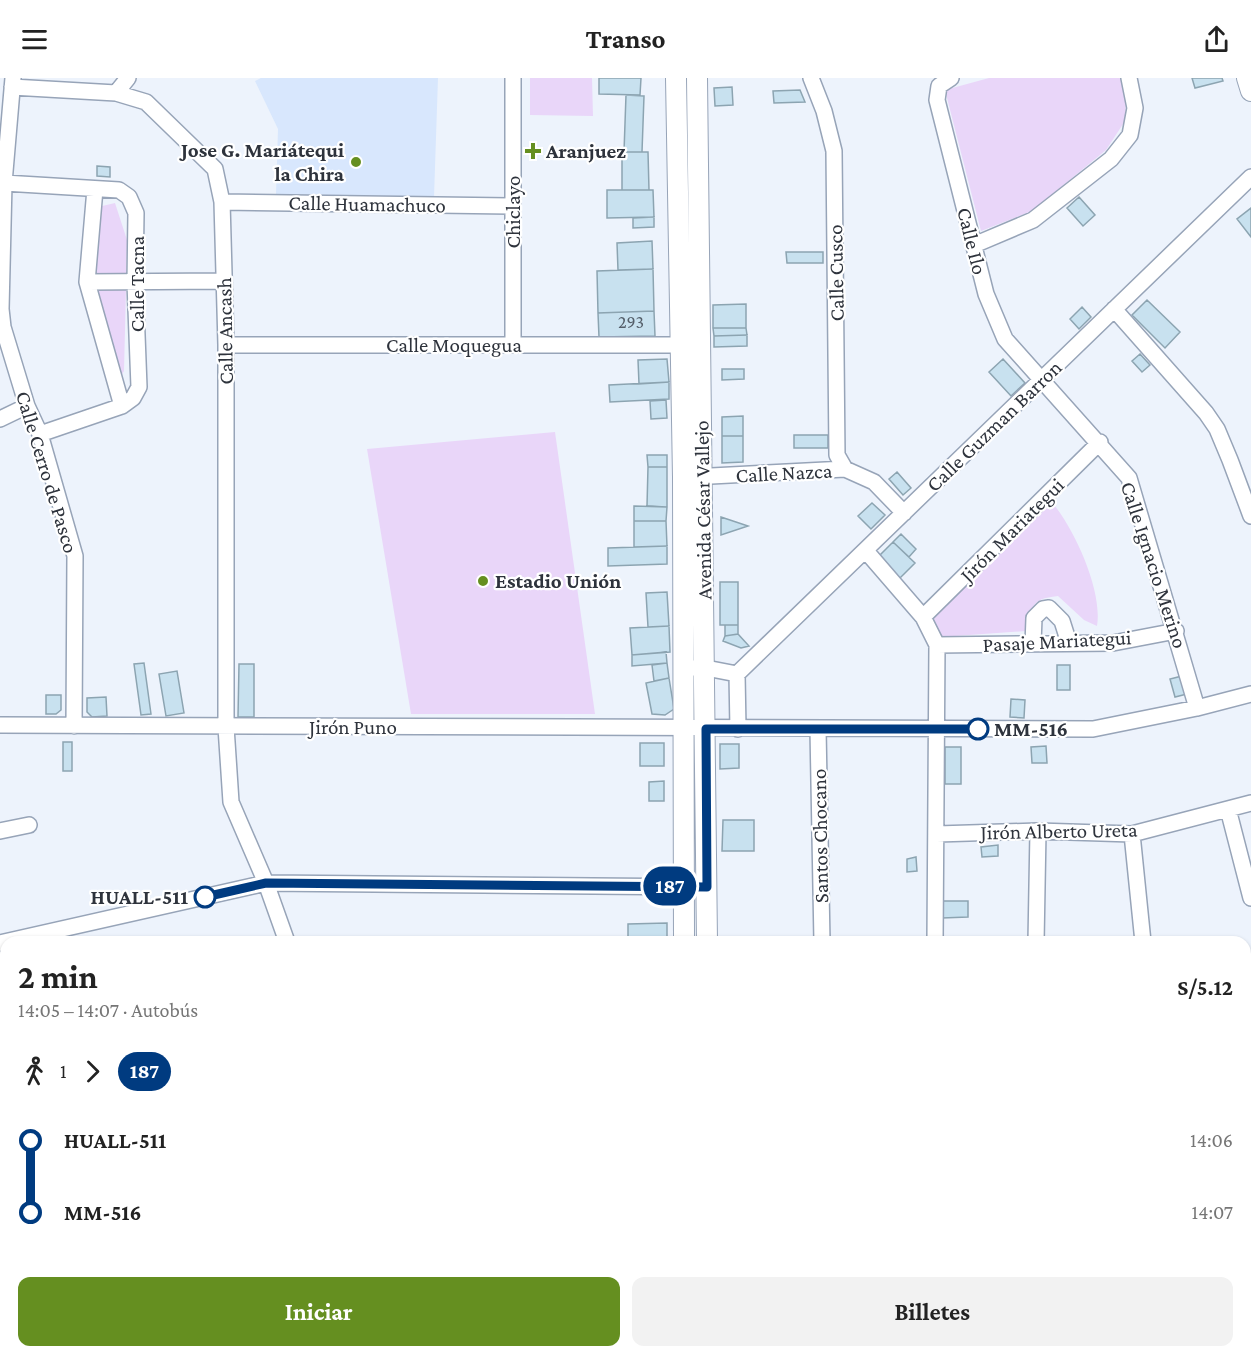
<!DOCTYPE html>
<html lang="es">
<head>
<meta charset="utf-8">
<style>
	body { margin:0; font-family:"Crimson Pro",serif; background:#f2f2f2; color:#222; height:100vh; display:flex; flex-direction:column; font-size:22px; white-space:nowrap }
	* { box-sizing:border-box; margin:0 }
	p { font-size:20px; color:#767676 }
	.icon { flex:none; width:33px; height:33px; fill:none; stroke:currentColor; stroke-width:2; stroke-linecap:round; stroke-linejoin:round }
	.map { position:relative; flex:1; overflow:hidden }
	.drawer { position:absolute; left:0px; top:858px; width:1251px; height:422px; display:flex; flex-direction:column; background:#fff; border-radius:18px 18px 0 0; box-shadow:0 2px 4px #0004 }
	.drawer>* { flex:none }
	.badge { padding:0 12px; border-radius:20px; font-size:21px; line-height:39px }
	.map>.badge { position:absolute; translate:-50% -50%; box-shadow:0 0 0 3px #fff }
	.legs { display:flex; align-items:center; gap:9px; height:66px; padding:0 18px; font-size:20px }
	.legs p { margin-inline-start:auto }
	.headline { display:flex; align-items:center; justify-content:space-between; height:102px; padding:0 18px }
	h1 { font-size:33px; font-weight:700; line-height:45px }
	.cta { display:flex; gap:12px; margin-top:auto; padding:12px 18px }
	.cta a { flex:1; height:69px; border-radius:12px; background:#658f20; color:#fff; font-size:24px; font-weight:700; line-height:69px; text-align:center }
	.cta a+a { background:#f2f2f2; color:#222 }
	ul { padding:0 18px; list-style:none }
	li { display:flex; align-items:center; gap:21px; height:72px; font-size:22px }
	li i { display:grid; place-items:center; width:9px; height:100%; margin:0 8px; background:currentColor }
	li i::after { content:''; width:15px; height:15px; margin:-8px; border:4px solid; border-radius:50%; background:#fff }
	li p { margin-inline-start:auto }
	li:first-child i { background:linear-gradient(#0000 50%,currentColor 0) }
	li:last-child i { background:linear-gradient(currentColor 50%,#0000 0) }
	header { display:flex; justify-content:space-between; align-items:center; height:78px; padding:0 18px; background:#fff; font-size:27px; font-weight:700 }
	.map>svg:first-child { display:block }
	.built { fill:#d8e7fd }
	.green { fill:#e9d6f9 }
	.building { fill:#c8e1ef; stroke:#8ca4b1; stroke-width:1.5 }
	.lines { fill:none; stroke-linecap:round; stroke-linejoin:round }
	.minor-casing { stroke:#97a4b8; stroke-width:18 }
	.major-casing { stroke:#97a4b8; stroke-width:22 }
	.minor { stroke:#fff; stroke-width:15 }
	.major { stroke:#fff; stroke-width:20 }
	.line-1-casing { stroke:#fff; stroke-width:14 }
	.line-1 { stroke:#003b80; stroke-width:9 }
	.poi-dot { fill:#658f20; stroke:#fff; stroke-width:2 }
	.stop-1-dot { fill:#fff; stroke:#003b80; stroke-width:3 }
	.labels { text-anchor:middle; stroke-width:4.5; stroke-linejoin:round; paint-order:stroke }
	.number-label { font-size:18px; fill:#545e69 }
	.poi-label { font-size:21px; font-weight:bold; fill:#2e333c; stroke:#fff; text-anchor:start }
	.street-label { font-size:21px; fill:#2e333c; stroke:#fff }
	.stop-label { font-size:21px; font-weight:bold; fill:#2e333c; stroke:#fff; text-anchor:start }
</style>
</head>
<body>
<header><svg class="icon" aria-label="menu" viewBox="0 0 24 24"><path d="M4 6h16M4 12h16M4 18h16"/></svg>Transo<svg class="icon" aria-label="share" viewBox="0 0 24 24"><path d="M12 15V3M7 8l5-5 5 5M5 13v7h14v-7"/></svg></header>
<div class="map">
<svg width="1251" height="1279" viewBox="0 0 1251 1279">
	<rect width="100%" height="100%" fill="#edf3fc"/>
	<path class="built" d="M 261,0 L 438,0 L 434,119 L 276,116 L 278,51 L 255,3 Z"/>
	<path class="green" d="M 530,0 L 592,0 L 593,38 L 530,37 Z
		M 989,0 L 1122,0 L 1126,22 L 1125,43 L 1106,72 L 1032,133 L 981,153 L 945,12 Z
		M 115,125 L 127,162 L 126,200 L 96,200 L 98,129 Z
		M 112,210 L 126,210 L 124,293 L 121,298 L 96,212 Z
		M 555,354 L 595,636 L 411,636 L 367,371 Z
		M 1050,422 C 1074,449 1103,513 1097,548 L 1084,542 L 1058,518 C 1028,521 1034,530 1026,553 L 941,559 L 931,534 Z
		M 1251,1001 L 1251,1105 L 1245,1106 L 1245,1002 Z
		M 485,1274 L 608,1274 L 608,1279 L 487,1279 Z"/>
	<path class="building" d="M 599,0 L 641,0 L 640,17 L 599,16 Z
		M 1192,0 L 1222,0 L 1223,3 L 1195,10 Z
		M 732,9 L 733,27 L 715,28 L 714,10 Z
		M 800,12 L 805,24 L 774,25 L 773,13 Z
		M 626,17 L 644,18 L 642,74 L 624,74 Z
		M 622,74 L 648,74 L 649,112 L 622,112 Z
		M 97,88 L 110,89 L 110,99 L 97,98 Z
		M 607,112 L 653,112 L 654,139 L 607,140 Z
		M 1079,119 L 1095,137 L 1083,148 L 1067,130 Z
		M 1251,130 L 1251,159 L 1237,141 Z
		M 654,139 L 654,149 L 633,150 L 633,140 Z
		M 652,163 L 653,191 L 618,192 L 617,165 Z
		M 786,174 L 823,174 L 823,185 L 787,185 Z
		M 653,191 L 654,233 L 598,235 L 597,193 Z
		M 1147,222 L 1180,254 L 1165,270 L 1132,237 Z
		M 746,226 L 746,250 L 713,250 L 713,227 Z
		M 1082,229 L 1091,239 L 1079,251 L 1070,241 Z
		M 654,233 L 655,258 L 599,259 L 598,235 Z
		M 713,250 L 746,250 L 747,257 L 714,258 Z
		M 747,257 L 747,268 L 714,269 L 714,258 Z
		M 1140,276 L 1150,287 L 1142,294 L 1132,283 Z
		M 667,281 L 669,304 L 639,306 L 638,282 Z
		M 1003,281 L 1025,305 L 1011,318 L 989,294 Z
		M 722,291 L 744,291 L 744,301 L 722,302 Z
		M 669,304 L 669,321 L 610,324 L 609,307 Z
		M 666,322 L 667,340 L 651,341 L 650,323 Z
		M 743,338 L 743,358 L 722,358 L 722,339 Z
		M 794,357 L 828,357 L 828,370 L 794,370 Z
		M 722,358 L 743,358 L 743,384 L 722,385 Z
		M 647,377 L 667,377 L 667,389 L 648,389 Z
		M 648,389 L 667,389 L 667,429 L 647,428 Z
		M 897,394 L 911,410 L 903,417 L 889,401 Z
		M 872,425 L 885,437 L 871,451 L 858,438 Z
		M 634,428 L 667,429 L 666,443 L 634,443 Z
		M 721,439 L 748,448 L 721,457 Z
		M 634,443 L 666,443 L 667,468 L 634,469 Z
		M 901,456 L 916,471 L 909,479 L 893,464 Z
		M 893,464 L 915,485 L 899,501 L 878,479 Z
		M 667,468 L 667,486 L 608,488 L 608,470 Z
		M 720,504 L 738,504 L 738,547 L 720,547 Z
		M 667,514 L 669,548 L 648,549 L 646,515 Z
		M 725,547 L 738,547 L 738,556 L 725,558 Z
		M 669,548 L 670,574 L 632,577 L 630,550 Z
		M 738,556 L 749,568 L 741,570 L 723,563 L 725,558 Z
		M 666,574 L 667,585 L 632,588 L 632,577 Z
		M 144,585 L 151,636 L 141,637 L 134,586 Z
		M 667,585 L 669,600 L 654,603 L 652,587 Z
		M 239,586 L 254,586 L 254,639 L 238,639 Z
		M 1057,587 L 1070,587 L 1070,612 L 1057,612 Z
		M 177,593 L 184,635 L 166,638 L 159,596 Z
		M 1182,598 L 1187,616 L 1175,619 L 1170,601 Z
		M 669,600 L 674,631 L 665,637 L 652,636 L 646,605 Z
		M 46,617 L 61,617 L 61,632 L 56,636 L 46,636 Z
		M 106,619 L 107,638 L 92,639 L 87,634 L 87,620 Z
		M 1011,621 L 1025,622 L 1024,640 L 1010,639 Z
		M 63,664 L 72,664 L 72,693 L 63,693 Z
		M 640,665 L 664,665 L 664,688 L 640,688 Z
		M 720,666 L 739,666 L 739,690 L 720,691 Z
		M 1046,668 L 1047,685 L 1032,685 L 1031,669 Z
		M 945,669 L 961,669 L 961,706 L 945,706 Z
		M 664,703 L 664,723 L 649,723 L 649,704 Z
		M 723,742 L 754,742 L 754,773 L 722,773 Z
		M 998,767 L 998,778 L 982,779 L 981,769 Z
		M 916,779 L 917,793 L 907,794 L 907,781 Z
		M 942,823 L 968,823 L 968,839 L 942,840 Z
		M 667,845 L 667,864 L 628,864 L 628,846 Z
		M 721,1274 L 760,1274 L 760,1279 L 721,1279 Z
		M 938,1274 L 960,1274 L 960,1279 L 938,1279 Z
		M 960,1274 L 981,1274 L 981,1279 L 960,1279 Z
		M 981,1274 L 1001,1274 L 1001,1277 L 981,1279 Z"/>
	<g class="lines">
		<defs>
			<path id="minor" d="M 13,0 L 4,105 L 1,231 L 3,249 L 27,328 L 40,356 L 75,478 L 74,648
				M 513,0 L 513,267
				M 811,0 L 824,33 L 834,73 L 837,377 L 845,391
				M 951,0 L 939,8 L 937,22 L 986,216 L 1005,261 L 1129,400 L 1197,630
				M 12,9 L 116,15 L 146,24 L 215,91 L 222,124 L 226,267 L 226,649 L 231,724 L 266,805 L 287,864
				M 116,15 L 128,0
				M 4,105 L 119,112 L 129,119 L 136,135 L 135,205 L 139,309 L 133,320 L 122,328 L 40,356
				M 95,111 L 87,204 L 122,328
				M 222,124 L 513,128
				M 974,167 L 1033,142 L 1111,81 L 1130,57 L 1135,30 L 1129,0
				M 87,204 L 224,203
				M 1114,231 L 1206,335 L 1217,351 L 1230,382 L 1251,438
				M 226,267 L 681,267
				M 0,341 L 27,328
				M 692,399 L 845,391 L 874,404 L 904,435
				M 866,473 L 923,539 L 937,567 L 935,864
				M 923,539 L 1100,364
				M 1033,566 L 1034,540 L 1043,531 L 1049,530 L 1062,543 L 1069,565
				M 937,567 L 1113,565 L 1176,553
				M 693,590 L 706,590 L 737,596
				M 737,596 L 1251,99
				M 737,596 L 738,651
				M 0,647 L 1093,651 L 1197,630 L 1251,616
				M 818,651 L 822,864
				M 1228,731 L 1251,820
				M 0,753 L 29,747
				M 937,756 L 1038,753 L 1132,756 L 1251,725
				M 1132,756 L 1143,864
				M 1036,864 L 1038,753
				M 0,865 L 266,805 L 707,809
				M 1245,996 L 1251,995
				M 0,1077 L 6,1076
				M 0,1092 L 6,1114
				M 1245,1111 L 1251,1110
				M 1245,1174 L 1251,1172
				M 51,1274 L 52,1279
				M 172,1274 L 174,1279
				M 418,1274 L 420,1279
				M 486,1274 L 487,1279
				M 612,1279 L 612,1274
				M 822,1279 L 822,1274
				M 933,1279 L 933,1274
				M 1035,1279 L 1035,1274
				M 1239,1279 L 1251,1278"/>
			<path id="major" d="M 676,0 L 683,399 L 684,864
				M 697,0 L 707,864
				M 1247,0 L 1251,13
				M 707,1274 L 707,1279
				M 685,1279 L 685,1274"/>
		</defs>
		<use href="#minor" class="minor-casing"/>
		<use href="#major" class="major-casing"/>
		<use href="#minor" class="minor"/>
		<use href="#major" class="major"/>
	</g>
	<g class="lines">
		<defs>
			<path id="line-1" d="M 205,819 L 266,805 L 707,809 L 706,651 L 978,651"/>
		</defs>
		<use href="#line-1" class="line-1-casing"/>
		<use href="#line-1" class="line-1"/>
	</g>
	<g class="poi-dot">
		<path d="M530 64h6v6h6v6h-6v6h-6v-6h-6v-6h6z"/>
		<circle cx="356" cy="84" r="6"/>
		<circle cx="483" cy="503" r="6"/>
	</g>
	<g class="stop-1-dot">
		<circle cx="978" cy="651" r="10"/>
		<circle cx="205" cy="819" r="10"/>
	</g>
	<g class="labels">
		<g class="number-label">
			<text x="631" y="250">293</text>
		</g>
		<g class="poi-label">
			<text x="344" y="79" text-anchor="end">Jose G. Mariátequi<tspan x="344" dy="24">la Chira</tspan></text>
			<text x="546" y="80">Aranjuez</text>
			<text x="495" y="510">Estadio Unión</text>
		</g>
		<g class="street-label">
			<text transform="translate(367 126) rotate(1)" y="7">Calle Huamachuco</text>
			<text transform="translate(513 134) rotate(-90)" y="7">Chiclayo</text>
			<text transform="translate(972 163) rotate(76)" y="7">Calle Ilo</text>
			<text transform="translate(836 195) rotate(-91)" y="7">Calle Cusco</text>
			<text transform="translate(137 206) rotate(-90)" y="7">Calle Tacna</text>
			<text transform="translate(225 253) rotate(-91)" y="7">Calle Ancash</text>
			<text x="454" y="274">Calle Moquegua</text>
			<text transform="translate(994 348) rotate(-44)" y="7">Calle Guzman Barron</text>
			<text transform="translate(47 394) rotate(73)" y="7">Calle Cerro de Pasco</text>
			<text transform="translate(784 395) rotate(-3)" y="7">Calle Nazca</text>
			<text transform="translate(703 432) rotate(-91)" y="7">Avenida César Vallejo</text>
			<text transform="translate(1012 452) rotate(-45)" y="7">Jirón Mariategui</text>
			<text transform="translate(1154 487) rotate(72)" y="7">Calle Ignacio Merino</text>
			<text transform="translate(1057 563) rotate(-3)" y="7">Pasaje Mariategui</text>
			<text x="353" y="656">Jirón Puno</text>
			<text transform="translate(1059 753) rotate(-1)" y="7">Jirón Alberto Ureta</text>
			<text transform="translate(820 758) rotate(-91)" y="7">Santos Chocano</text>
		</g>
		<g class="stop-label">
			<text x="994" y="658">MM-516</text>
			<text x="188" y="826" text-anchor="end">HUALL-511</text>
		</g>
	</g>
</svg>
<b class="badge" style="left:670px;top:808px;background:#003b80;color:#fff">187</b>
<section class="drawer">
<div class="headline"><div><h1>2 min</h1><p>14:05 – 14:07 · Autobús</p></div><b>S/5.12</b></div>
<div class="legs"><svg class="icon" aria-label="walk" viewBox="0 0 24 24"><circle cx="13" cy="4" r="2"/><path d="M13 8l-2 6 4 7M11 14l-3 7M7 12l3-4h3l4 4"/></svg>1<svg class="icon" aria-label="forward" viewBox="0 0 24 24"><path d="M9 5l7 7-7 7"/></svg><b class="badge" style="background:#003b80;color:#fff">187</b></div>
<ul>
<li><i style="color:#003b80"></i><b>HUALL-511</b><p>14:06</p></li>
<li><i style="color:#003b80"></i><b>MM-516</b><p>14:07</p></li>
</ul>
<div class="cta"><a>Iniciar</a><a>Billetes</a></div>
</section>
</div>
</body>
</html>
